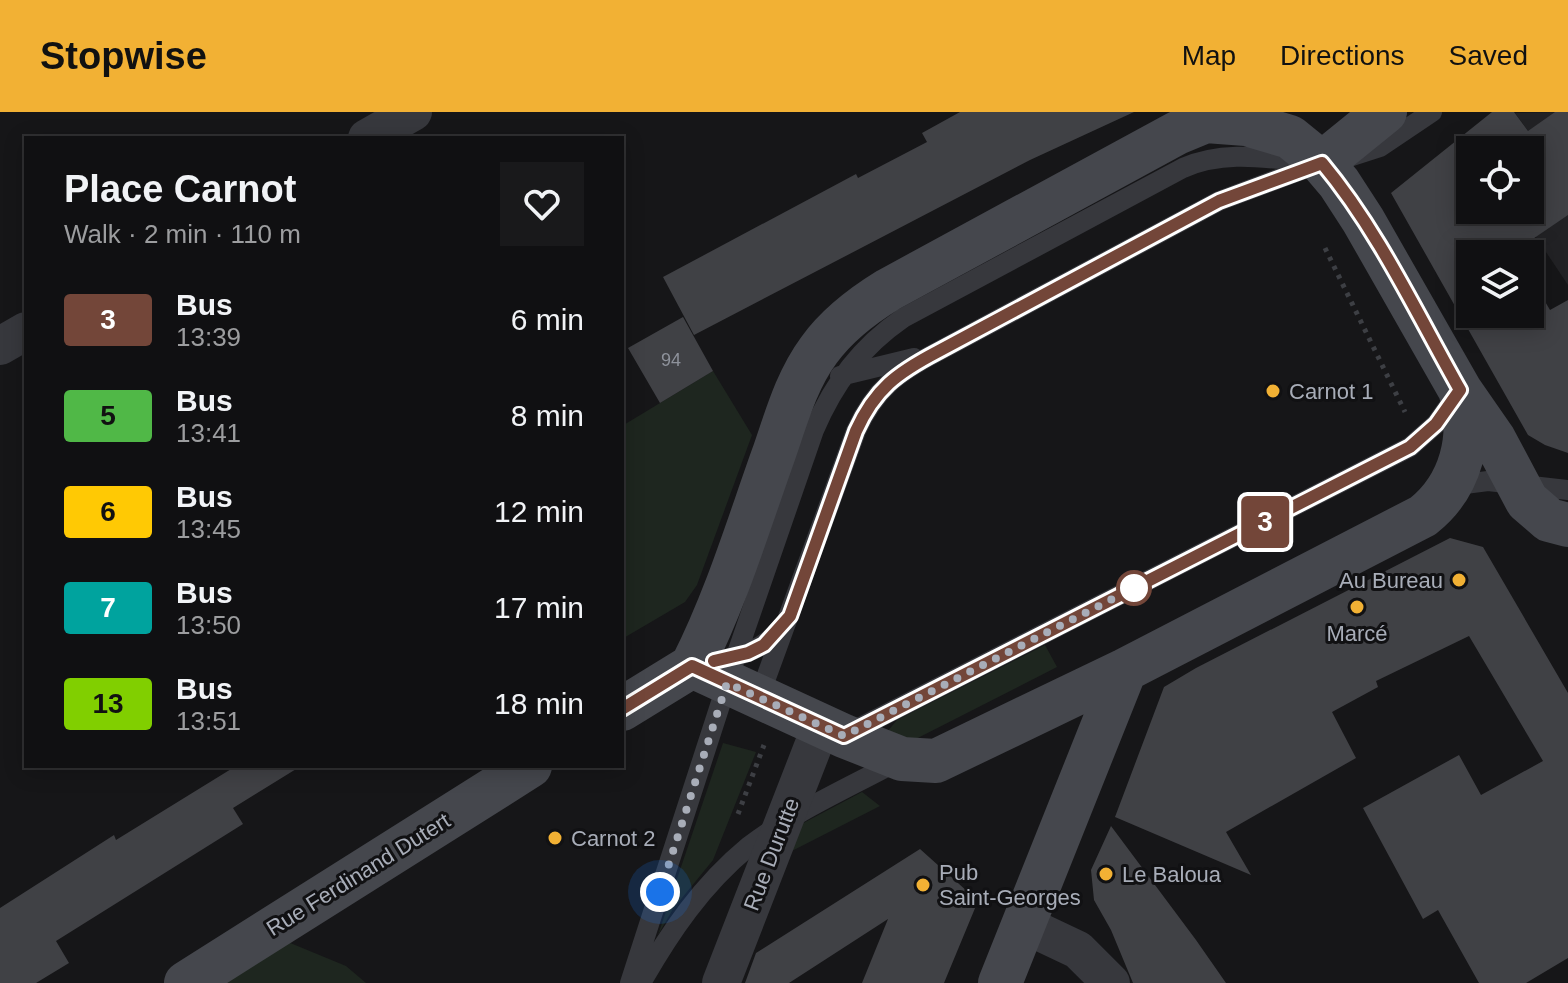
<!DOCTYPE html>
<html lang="en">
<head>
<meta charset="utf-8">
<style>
	body { margin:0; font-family:Helvetica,sans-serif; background:#19191b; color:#f1f3f6; height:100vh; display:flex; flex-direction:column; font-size:30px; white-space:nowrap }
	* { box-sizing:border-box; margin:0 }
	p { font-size:26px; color:#9c9d9f }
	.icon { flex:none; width:44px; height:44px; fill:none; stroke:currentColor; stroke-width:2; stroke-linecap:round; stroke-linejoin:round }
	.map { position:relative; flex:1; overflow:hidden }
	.side { position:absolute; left:24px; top:24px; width:600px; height:632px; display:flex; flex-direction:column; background:#101012; border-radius:0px; box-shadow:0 4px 20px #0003,0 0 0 2px #303032 }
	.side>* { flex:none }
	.badge { padding:0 16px; border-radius:6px; font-size:28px; line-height:52px }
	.controls { position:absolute; left:1456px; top:24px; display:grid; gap:16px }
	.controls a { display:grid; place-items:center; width:88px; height:88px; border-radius:0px; background:#101012; box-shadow:0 4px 20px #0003,0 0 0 2px #303032; font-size:40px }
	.you { position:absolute; width:40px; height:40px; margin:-20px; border:6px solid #fff; border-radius:50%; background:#1a73e8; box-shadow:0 0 0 12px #1a73e833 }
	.map>.badge { position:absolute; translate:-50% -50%; box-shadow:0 0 0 4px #fff }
	.round { display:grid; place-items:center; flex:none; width:84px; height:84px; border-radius:0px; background:#19191b }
	.overview { display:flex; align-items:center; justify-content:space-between; height:136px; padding:0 40px }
	h1 { font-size:38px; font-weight:800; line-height:60px }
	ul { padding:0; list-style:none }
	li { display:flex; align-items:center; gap:24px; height:96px; padding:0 40px }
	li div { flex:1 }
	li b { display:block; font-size:30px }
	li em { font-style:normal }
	li .badge { min-width:88px; font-weight:700; text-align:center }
	header { display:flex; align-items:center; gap:48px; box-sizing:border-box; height:112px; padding:0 40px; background:#f2b134; color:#111 }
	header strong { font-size:38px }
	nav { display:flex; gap:44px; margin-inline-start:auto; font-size:28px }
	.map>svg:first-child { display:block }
	.built { fill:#222225 }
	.green { fill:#1e261f }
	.building { fill:#404145; fill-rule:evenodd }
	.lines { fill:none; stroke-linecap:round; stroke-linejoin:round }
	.path { stroke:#3d3f44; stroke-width:5; stroke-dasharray:4 6; stroke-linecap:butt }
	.lane { stroke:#37383d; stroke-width:20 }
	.street { stroke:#37383d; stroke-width:38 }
	.secondary { stroke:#45474d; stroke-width:44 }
	.line-casing { stroke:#fff; stroke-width:18 }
	.line { stroke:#734639; stroke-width:12 }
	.walk { stroke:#a8adb8; stroke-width:8; stroke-dasharray:0 14.4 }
	.poi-dot { fill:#f2b134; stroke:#111113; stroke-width:3 }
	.stop-dot { fill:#fff; stroke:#734639; stroke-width:4 }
	.labels { text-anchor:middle; stroke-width:6; stroke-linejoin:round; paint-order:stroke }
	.number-label { font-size:18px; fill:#8e929b }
	.poi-label { font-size:22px; fill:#a8adb8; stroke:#111113; text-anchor:start }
	.street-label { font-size:22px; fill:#a8adb8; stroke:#111113 }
</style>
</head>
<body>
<header>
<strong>Stopwise</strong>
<nav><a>Map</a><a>Directions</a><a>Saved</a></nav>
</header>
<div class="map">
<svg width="1568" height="871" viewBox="0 0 1568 871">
	<rect width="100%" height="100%" fill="#161618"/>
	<path class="built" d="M 1568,0 L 1568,173 L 1536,125 L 1530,98 L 1549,47 L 1515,1 Z"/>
	<path class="green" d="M 713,259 L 752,323 L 697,473 L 685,490 L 622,527 L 622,314 Z
		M 1045,533 L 1057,555 L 902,634 L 887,620 L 897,608 Z
		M 723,631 L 756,640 L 713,748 L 673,797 L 658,823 Z
		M 862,680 L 880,694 L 784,743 L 794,716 Z
		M 283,828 L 346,854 L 366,871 L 219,871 Z"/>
	<path class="building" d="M 960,0 L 1134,0 L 1030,48 L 694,223 L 663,165 L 856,62 L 858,66 L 927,30 L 922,21 Z
		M 1492,0 L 1514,0 L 1528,19 L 1555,0 L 1568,0 L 1568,103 L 1515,139 L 1517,142 L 1470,142 L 1470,202 L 1530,202 L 1530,164 L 1550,198 L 1568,188 L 1568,341 L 1545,333 L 1528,323 L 1391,81 ZM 1470,38 L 1530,38 L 1530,98 L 1470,98 Z
		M 683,205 L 713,259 L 660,291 L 628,236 Z
		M 1450,426 L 1483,435 L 1568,581 L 1568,846 L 1526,871 L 1479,871 L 1438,798 L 1423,807 L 1363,696 L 1459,643 L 1481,683 L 1543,649 L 1469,524 L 1376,569 L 1378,575 L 1332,600 L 1356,646 L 1226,720 L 1251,763 L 1115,705 L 1164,575 L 1196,556 Z
		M 236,654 L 301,654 L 233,696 L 243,712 L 56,829 L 69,851 L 36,871 L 0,871 L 0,796 L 114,723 L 116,728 Z
		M 1111,714 L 1196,828 L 1226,871 L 1133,871 L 1111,818 L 1094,788 L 1091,758 Z
		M 920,737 L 978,789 L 944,871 L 862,871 L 888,807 L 789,871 L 745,871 L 756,841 Z"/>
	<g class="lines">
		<path class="path" d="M 1325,136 L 1405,300
			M 738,702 L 764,633"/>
		<path class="lane" d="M 1349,45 L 1380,35 L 1432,0
			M 840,264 L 914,246
			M 1449,374 L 1488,369 L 1568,378
			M 729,546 C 751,541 769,532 783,514
			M 759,585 L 856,319 C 875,277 897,261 937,240 L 1219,89 L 1315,53
			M 847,622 L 1410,335 L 1436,312 L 1458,281
			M 630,871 L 736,544 L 814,318 C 834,271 861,235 903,206 L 1183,56 C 1224,38 1266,46 1309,50
			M 641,871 C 670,820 702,773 748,735 C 793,700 848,676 898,649"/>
		<path class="street" d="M 367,26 L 413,0
			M 0,234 L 26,219
			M 1023,812 L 1078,838 L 1111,871
			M 721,871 L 821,614"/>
		<path class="secondary" d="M 1322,51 L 1385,0
			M 692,554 C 726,487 748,414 773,344 C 786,307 796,269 819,238 C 837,213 862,194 888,178 L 1177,21 L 1206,9 L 1246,12 L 1290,25 L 1322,51 L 1339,71 L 1363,108 L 1460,278 L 1494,327 L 1527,389 L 1549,408 L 1568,413
			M 692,554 L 844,624 L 902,647 L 936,649 L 1125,558 L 1423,404 C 1461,374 1474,324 1460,278
			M 622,597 L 692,554
			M 186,871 L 530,654
			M 1000,871 L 1125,558"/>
	</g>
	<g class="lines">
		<defs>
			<path id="line" d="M 622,597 L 692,554 L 844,624 L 1410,335 L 1436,312 L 1460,278 C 1417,202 1378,118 1322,51 L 1219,89 L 937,240 C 897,261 875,277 856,319 L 790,504 L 764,533 L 748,541 L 714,549"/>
		</defs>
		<use href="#line" class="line-casing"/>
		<use href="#line" class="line"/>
		<path class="walk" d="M 660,780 L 727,571 L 844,624 L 1134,476"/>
	</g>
	<g class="poi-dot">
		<circle cx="1273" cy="279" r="8"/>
		<circle cx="1459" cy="468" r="8"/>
		<circle cx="1357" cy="495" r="8"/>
		<circle cx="555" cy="726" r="8"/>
		<circle cx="1106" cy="762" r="8"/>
		<circle cx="923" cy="773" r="8"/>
	</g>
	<circle class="stop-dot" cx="1134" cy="476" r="16"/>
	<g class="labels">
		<g class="number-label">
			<text x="671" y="254">94</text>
		</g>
		<g class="poi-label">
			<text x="1289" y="287">Carnot 1</text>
			<text x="1443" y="476" text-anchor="end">Au Bureau</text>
			<text x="1357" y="529" text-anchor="middle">Marcé</text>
			<text x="571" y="734">Carnot 2</text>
			<text x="939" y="768">Pub<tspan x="939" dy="25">Saint-Georges</tspan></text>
			<text x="1122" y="770">Le Baloua</text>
		</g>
		<g class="street-label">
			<text transform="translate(771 742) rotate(-69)" y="8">Rue Durutte</text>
			<text transform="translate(358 762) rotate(-32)" y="8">Rue Ferdinand Dutert</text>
		</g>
	</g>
</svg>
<div class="controls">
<a><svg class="icon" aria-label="locate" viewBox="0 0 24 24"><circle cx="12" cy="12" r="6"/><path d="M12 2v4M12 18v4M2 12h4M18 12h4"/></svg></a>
<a><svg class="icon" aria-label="layers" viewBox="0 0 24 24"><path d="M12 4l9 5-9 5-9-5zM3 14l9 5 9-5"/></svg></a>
</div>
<div class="you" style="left:660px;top:780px"></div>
<b class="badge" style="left:1265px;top:410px;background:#734639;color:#fff">3</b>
<section class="side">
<div class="overview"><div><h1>Place Carnot</h1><p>Walk · 2 min · 110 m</p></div><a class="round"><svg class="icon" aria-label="heart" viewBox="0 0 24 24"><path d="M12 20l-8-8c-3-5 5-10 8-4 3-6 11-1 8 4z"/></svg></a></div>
<ul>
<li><span class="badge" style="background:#734639;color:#fff">3</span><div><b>Bus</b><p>13:39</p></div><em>6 min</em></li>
<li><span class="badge" style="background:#50b847;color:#111">5</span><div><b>Bus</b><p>13:41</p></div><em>8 min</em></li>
<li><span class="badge" style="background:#ffc904;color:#111">6</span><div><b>Bus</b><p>13:45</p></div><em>12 min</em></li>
<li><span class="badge" style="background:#00a39e;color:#fff">7</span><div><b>Bus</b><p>13:50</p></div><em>17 min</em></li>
<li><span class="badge" style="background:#81cf00;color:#111">13</span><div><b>Bus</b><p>13:51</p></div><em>18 min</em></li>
</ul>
</section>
</div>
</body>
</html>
